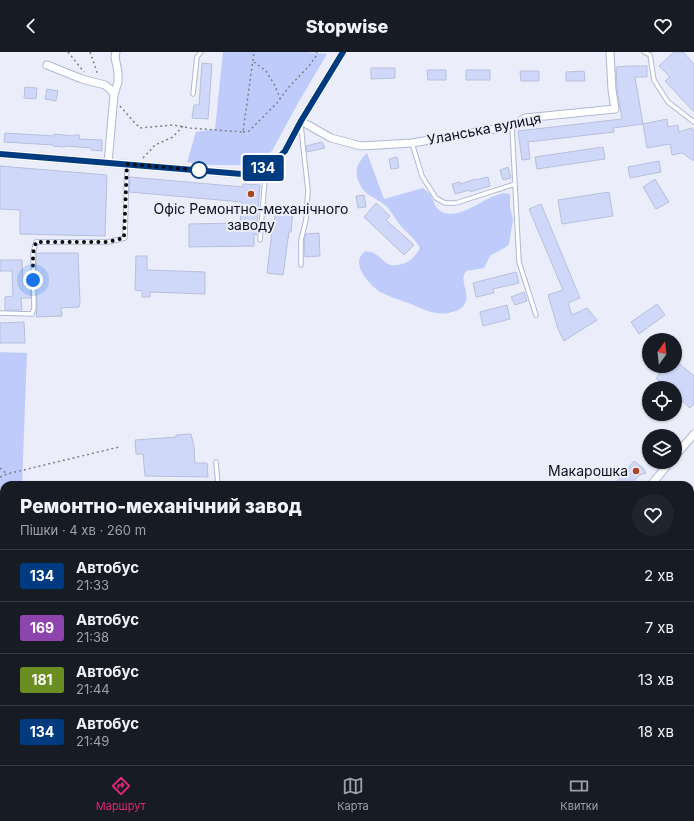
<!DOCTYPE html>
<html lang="uk">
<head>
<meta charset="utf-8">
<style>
	body { margin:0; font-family:Inter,sans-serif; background:#20242c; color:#f1f3f6; height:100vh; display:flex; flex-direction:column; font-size:15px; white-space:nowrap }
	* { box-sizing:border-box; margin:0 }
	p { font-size:13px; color:#9ea1a6 }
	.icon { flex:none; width:22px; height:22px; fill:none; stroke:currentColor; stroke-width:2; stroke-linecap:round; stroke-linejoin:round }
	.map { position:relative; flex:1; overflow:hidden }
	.details { position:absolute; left:0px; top:429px; width:694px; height:284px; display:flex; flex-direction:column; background:#171b24; border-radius:12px 12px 0 0; box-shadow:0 1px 3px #0004 }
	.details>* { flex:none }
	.badge { padding:0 8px; border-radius:3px; font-size:14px; line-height:26px }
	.needle { width:26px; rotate:15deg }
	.buttons { position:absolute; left:642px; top:281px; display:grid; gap:8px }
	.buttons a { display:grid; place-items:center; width:40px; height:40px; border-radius:50%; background:#171b24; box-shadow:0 1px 3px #0004; font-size:20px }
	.you { position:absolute; width:20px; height:20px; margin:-10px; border:3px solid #fff; border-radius:50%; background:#1a73e8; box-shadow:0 0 0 6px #1a73e833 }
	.map>.badge { position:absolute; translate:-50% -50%; box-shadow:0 0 0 2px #fff }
	.round { display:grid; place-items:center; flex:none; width:42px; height:42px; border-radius:21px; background:#20242c }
	.summary { display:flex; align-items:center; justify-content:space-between; height:68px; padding:0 20px }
	h1 { font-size:19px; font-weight:800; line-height:30px }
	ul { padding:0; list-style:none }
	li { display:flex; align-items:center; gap:12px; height:52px; padding:0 20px; border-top:1px solid #363941 }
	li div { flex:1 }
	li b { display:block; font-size:15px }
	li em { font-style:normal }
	li .badge { min-width:44px; font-weight:700; text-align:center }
	header { display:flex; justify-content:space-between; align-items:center; height:52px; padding:0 20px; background:#171b24; font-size:18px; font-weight:800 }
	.menu { display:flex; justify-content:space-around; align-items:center; height:56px; border-top:1px solid #363941; background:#171b24; font-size:11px; color:#9ea1a6 }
	.menu a { display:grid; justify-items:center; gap:2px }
	.menu .selected { color:#db2777 }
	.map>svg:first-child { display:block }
	.green { fill:#bfcbfb }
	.building { fill:#cfd8f9; stroke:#b8bfdc }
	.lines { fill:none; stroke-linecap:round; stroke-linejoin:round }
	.lane-casing { stroke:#afb7d3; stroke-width:5.5 }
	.street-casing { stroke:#afb7d3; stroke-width:9 }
	.path { stroke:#7c7f89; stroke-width:1.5; stroke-dasharray:2 3; stroke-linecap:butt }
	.lane { stroke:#fff; stroke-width:3.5 }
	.street { stroke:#fff; stroke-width:7 }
	.line-casing { stroke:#fff; stroke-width:9 }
	.line { stroke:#003b80; stroke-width:6 }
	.walk { stroke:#0c0e17; stroke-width:4; stroke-dasharray:0 7.2 }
	.stop-dot { fill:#fff; stroke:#003b80; stroke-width:2 }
	.poi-dot { fill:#ab4420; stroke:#ebeefa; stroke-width:1.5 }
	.labels { text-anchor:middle; stroke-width:4; stroke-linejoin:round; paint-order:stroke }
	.street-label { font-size:14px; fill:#0c0e17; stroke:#ebeefa }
	.poi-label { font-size:14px; fill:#0c0e17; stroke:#ebeefa }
</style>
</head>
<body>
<header><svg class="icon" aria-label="back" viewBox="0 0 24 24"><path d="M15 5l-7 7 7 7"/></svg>Stopwise<svg class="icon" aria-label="heart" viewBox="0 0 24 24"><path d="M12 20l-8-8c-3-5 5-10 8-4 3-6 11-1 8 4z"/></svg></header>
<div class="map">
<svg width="694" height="713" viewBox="0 0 694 713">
	<rect width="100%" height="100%" fill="#ebeefa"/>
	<path class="green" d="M 223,0 L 307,0 L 327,2 L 298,51 L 272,99 L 249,113 L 209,113 L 187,110 L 196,80 L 215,77 Z
		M 367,101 L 384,147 L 423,136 C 425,138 428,140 430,142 C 434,148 434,156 442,160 C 464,170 492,136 510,142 L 510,154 L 513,168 L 509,192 L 506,195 L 493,202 L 490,204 L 484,216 L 466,219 C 459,229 469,238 466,249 C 463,256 459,258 452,260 C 437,265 423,257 408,251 C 399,248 389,244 380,240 C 369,232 348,210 366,199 C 378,201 379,206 388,212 C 391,214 394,213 397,213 C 408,212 415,205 420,196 C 414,185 407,181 400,173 C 395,167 392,160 387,155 C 381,149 373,146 366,141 C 362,137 360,133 358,128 C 354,117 359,109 367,101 Z
		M 0,300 L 27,301 L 22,433 L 4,433 L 4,469 L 0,468 Z
		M 288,709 L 467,709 L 465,713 L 285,713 Z"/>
	<path class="building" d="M 674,0 L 683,0 L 694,12 L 694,60 L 665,29 L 670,25 L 659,14 Z
		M 202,11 L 212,12 L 208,67 L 192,66 L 194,53 L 199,53 Z
		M 630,14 L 647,14 L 647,25 L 635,25 L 643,72 L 613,76 L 614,80 L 528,90 L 530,107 L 522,108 L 518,79 L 622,67 L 617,37 L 616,15 Z
		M 371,16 L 395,16 L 395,26 L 371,27 Z
		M 427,18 L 446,18 L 446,28 L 428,28 Z
		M 466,18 L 490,18 L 490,28 L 466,28 Z
		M 520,19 L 539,19 L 539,29 L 521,29 Z
		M 584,19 L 585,29 L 566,29 L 566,20 Z
		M 25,35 L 37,36 L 36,47 L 24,46 Z
		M 47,37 L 58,39 L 56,49 L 45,47 Z
		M 667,67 L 668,75 L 678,73 L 679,80 L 691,76 L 694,78 L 694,109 L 682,101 L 672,103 L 670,92 L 647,96 L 643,72 Z
		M 5,81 L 54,84 L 54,82 L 74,84 L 74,83 L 80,83 L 79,87 L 102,88 L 102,99 L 91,98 L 91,96 L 66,94 L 65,95 L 53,94 L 53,93 L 4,90 Z
		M 322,90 L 325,96 L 307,100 L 306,94 Z
		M 603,95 L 605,107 L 537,117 L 535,105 Z
		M 397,105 L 399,116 L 391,117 L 389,107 Z
		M 659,109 L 661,120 L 630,126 L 628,115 Z
		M 0,114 L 107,123 L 105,184 L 20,182 L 20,158 L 0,157 Z
		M 508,115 L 511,126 L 503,128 L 500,118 Z
		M 130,125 L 243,135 L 243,132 L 260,133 L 257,170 L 258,170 L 257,183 L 254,182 L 254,194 L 189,195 L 189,172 L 240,171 L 242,150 L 129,140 Z
		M 488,125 L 490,134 L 470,140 L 470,138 L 455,142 L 452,132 L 460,130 L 460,132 L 476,127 L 476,128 Z
		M 655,127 L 669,150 L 656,157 L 643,135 Z
		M 609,140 L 613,164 L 562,172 L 558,148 Z
		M 364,143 L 366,155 L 358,156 L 356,144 Z
		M 376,151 L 390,164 L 386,168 L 414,193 L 404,203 L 364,165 Z
		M 541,152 L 580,246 L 568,251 L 572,263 L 587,256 L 597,268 L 564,289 L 558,277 L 548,243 L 563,238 L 529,157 Z
		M 276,157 L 293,159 L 291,180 L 289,180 L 283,223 L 267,221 L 273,171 L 274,171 Z
		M 319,181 L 320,204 L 305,205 L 304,188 L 306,182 Z
		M 36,201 L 78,201 L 80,251 L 79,255 L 61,256 L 62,264 L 36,265 L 37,256 Z
		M 136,204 L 147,204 L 147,218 L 205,220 L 205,242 L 150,240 L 150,245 L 142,245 L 142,239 L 135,238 Z
		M 0,208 L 22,208 L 23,234 L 30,234 L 31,246 L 21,246 L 22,258 L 5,258 L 5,245 L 13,244 L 12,219 L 0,219 Z
		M 516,220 L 519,231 L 493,237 L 494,241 L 476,245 L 473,231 Z
		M 524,240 L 527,249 L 515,253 L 511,245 Z
		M 657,252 L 665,263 L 639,282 L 631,270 Z
		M 507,253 L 510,267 L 483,274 L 480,260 Z
		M 24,270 L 25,291 L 0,291 L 0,271 Z
		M 675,308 L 694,324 L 694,352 L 690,356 L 675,343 L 675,336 L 667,336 L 656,326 L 666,314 L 675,314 Z
		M 191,382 L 194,395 L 195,411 L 207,411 L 208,425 L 145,424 L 143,402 L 136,402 L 135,388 L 176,385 L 176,383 Z
		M 634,409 L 643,416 L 646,421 L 639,423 L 631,433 L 614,433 Z"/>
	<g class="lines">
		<defs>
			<path id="lane" d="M 644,0 L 650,3 L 654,28 L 668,50 L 694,70
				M 193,42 L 197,5 L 201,0
				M 512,74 L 519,210 L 536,263
				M 412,91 L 422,124 L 436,146 L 445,151 L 456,151 L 515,132
				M 260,188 L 266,114
				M 301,213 L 301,188 L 306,168 L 308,138 L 303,94 L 301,72
				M 0,261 L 32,262 L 34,256 L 33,201 L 36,190 L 108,190 L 125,186 L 127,112
				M 216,410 L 218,433
				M 690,583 L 694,583
				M 99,713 L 100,709
				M 386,713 L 387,709"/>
			<path id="street" d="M 47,13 L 82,27 L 105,33 L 111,38 L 114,43
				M 301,69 L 331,86 L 361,94 L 412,91 L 512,74 L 525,66 L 615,57 L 612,38 L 610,0
				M 0,102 L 242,122 L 255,120 L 277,108 L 285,99 L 301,69 L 343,0
				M 108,111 L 114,43 L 118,30 L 118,20 L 115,5 L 116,0
				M 675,404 L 694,382
				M 651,433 L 670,410
				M 0,481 L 4,481
				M 690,523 L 694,525
				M 0,609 L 4,610
				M 690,679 L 694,679
				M 0,680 L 4,680
				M 152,709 L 177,713
				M 626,709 L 629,713
				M 39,713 L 41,709
				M 281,713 L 287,709"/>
		</defs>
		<use href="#lane" class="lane-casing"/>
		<use href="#street" class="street-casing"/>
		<path class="path" d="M 68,0 L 84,20
			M 90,0 L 98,23
			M 254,10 L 266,19 L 274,32 L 280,46
			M 120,54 L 133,69 L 140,76 L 173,73 L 190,76 L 243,80 L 254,0
			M 243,80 L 249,79 L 277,51 L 288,36 L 309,14 L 316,4 L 317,0
			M 143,106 L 155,93 L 173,85 L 183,74
			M 0,416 L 7,422
			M 0,425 L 7,422 L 119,395
			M 65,713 L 68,709"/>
		<use href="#lane" class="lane"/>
		<use href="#street" class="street"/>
	</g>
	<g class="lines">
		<defs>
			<path id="line" d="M 0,102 L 242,122 L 255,120 L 266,114 L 276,108 L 285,99 L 301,69 L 343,0"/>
		</defs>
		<use href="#line" class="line-casing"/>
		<use href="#line" class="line"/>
		<path class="walk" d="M 33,228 L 33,201 L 36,190 L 108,190 L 124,186 L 127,112 L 199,118"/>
	</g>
	<circle class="stop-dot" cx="199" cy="118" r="8"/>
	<g class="poi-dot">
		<circle cx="251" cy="142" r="4"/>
		<circle cx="636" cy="419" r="4"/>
	</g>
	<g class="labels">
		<g class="street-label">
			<text transform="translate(484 77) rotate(-11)" y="5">Уланська вулиця</text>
		</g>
		<g class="poi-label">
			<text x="251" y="162">Офіс Ремонтно-механічного<tspan x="251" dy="16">заводу</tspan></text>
			<text x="628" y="424" text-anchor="end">Макарошка</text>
		</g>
	</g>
</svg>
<div class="buttons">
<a><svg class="needle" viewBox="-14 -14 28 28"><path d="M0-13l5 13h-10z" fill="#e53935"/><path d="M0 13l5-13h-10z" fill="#9ea1a6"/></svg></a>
<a><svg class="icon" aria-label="locate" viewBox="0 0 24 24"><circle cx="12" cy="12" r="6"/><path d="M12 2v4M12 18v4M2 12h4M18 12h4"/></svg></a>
<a><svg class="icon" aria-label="layers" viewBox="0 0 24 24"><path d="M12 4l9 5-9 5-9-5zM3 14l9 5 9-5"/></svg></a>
</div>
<div class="you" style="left:33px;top:228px"></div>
<b class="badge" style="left:263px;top:116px;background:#003b80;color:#fff">134</b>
<section class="details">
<div class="summary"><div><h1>Ремонтно-механічний завод</h1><p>Пішки · 4 хв · 260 m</p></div><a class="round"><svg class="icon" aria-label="heart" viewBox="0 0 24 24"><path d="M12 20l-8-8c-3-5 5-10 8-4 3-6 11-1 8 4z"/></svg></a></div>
<ul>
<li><span class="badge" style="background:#003b80;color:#fff">134</span><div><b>Автобус</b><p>21:33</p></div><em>2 хв</em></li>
<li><span class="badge" style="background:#8e44ad;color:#fff">169</span><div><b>Автобус</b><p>21:38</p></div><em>7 хв</em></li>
<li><span class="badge" style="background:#6b8e23;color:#fff">181</span><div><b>Автобус</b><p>21:44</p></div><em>13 хв</em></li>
<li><span class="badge" style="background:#003b80;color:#fff">134</span><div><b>Автобус</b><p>21:49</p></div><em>18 хв</em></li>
</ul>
</section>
</div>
<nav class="menu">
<a class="selected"><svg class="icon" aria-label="directions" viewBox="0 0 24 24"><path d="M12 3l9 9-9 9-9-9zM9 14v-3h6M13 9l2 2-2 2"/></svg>Маршрут</a>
<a><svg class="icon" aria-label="map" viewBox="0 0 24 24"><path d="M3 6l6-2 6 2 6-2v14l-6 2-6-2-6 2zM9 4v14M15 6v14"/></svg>Карта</a>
<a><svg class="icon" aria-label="tickets" viewBox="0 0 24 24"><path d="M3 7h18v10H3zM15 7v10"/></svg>Квитки</a>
</nav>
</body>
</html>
